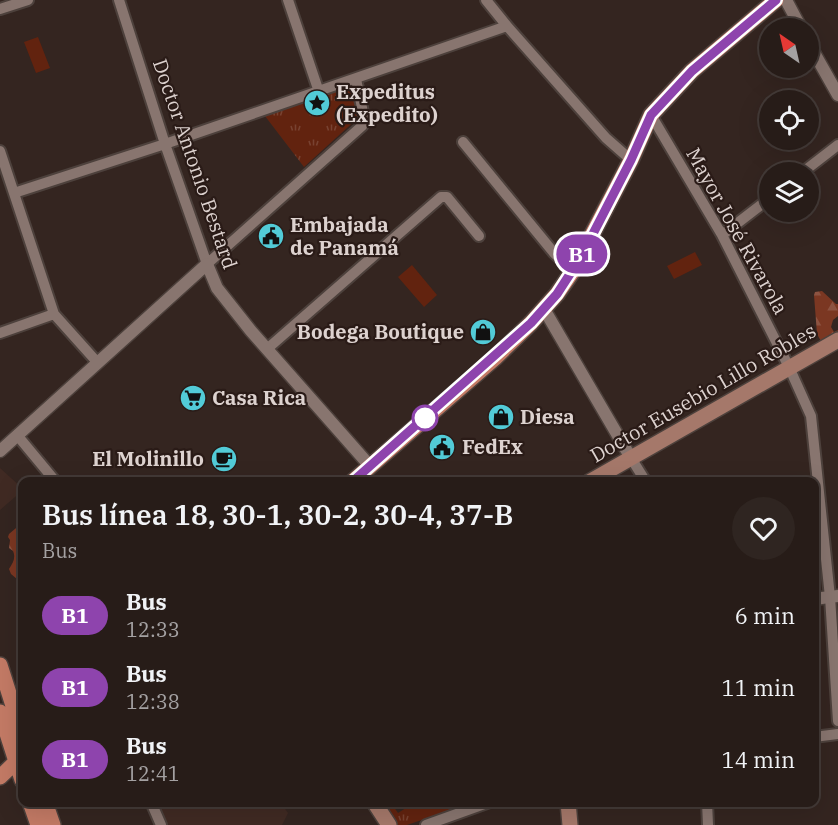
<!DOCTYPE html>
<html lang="en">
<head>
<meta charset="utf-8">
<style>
	body { margin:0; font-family:"IBM Plex Serif",serif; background:#2f2521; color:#f1f3f6; height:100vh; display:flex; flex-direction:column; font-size:22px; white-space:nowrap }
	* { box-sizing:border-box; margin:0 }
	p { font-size:20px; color:#a4a1a2 }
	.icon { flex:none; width:33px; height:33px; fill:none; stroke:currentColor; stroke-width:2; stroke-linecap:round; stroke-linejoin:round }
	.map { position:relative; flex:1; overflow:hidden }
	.details { position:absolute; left:18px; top:477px; width:801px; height:330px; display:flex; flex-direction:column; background:#271c18; border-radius:12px; box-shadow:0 6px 24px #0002,0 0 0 2px #433a37 }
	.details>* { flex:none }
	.badge { padding:0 12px; border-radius:20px; font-size:21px; line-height:39px }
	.needle { width:39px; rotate:326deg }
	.controls { position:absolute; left:759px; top:18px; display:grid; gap:12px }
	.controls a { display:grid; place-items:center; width:60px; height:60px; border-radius:50%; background:#271c18; box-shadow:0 6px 24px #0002,0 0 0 2px #433a37; font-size:30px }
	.map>.badge { position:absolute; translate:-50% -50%; box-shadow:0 0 0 3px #fff }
	.round { display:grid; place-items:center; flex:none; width:63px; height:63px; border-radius:32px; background:#2f2521 }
	.overview { display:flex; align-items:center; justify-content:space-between; height:102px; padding:0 24px }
	h1 { font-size:28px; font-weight:600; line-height:45px }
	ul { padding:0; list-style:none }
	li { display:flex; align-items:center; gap:18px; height:72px; padding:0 24px }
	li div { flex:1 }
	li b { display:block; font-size:22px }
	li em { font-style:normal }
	li .badge { min-width:66px; font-weight:700; text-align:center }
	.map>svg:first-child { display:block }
	.built { fill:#402a23 }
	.grass { fill:#62230f }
	.forest { fill:url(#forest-firs) }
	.park { fill:url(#park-tufts) }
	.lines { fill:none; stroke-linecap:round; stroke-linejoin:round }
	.minor-casing { stroke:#4d413c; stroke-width:14 }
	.tertiary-casing { stroke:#4d413c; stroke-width:15 }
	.secondary-casing { stroke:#4d413c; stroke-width:18 }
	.primary-casing { stroke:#4d413c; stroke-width:18 }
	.minor { stroke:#88756f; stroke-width:10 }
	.tertiary { stroke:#88756f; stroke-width:12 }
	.secondary { stroke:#a5786a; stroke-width:15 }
	.primary { stroke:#c37a65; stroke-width:15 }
	.line-casing { stroke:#fff; stroke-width:14 }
	.line { stroke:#8e44ad; stroke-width:9 }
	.stop-dot { fill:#fff; stroke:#8e44ad; stroke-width:3 }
	.labels { text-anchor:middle; stroke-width:4.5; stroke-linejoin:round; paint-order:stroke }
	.poi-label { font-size:20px; font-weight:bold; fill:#ddd2cf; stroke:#2a1b17; text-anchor:start }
	.street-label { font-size:20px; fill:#ddd2cf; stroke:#2a1b17 }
</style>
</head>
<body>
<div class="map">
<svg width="838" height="825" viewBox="0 0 838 825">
	<defs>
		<pattern id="forest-firs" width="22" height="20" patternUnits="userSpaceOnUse" patternTransform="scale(1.5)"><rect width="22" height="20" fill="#7b3722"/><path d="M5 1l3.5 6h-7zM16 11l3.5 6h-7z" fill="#8d5341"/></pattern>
		<pattern id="park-tufts" width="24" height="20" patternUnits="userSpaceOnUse" patternTransform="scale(1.5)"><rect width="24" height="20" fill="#62230f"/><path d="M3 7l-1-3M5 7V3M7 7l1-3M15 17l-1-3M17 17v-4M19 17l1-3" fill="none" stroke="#784231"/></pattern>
	</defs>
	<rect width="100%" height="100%" fill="#342520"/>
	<path class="built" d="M 0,468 L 22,488 L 22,491 L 0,510 Z
		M 156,803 L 281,803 L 288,813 L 282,825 L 166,825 Z"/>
	<path class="grass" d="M 38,37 L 50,68 L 36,73 L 24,42 Z
		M 695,252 L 702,265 L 674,279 L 667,266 Z
		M 412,265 L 437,295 L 424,307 L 398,277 Z"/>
	<path class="forest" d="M 822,291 L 836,304 L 838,304 L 838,316 L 833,320 L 831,327 L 834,332 L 838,330 L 838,341 L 822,343 L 817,334 L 814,295 L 815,292 Z
		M 22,523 L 22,576 L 17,579 L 11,574 L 9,569 C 13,563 16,558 13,551 L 9,548 L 10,540 L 8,537 L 9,534 Z"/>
	<path class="park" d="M 350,87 L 357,91 L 359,117 L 304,167 L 265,116 Z
		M 382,803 L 391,803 L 398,813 L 414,803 L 471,803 L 407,825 L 396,825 Z"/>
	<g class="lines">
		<defs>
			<path id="minor" d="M 119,0 L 165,144 L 207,264 L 362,126 L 365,122 L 356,79
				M 288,0 L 319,92
				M 486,0 L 507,26 L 606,138 L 631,160
				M 0,9 L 28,0
				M 651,115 L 722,235 L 789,367 L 811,416 L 830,597 L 838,721
				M 463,142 L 554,253 L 573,271
				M 0,151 L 54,314 L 97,362
				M 803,172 L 838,145
				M 14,193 L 165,144 L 507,26
				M 722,235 L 770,198
				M 0,333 L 54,314
				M 267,349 L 441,197 L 447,197 L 479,236
				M 17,435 L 56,482
				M 631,458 L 646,482
				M 814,737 L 838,734
				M 151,802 L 161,825
				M 707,802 L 708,825
				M 426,825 L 490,802"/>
			<path id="tertiary" d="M 786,0 L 801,28
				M 808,42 L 838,95
				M 544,309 L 631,458
				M 0,451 L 207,264 L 217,288 L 251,331 L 370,466
				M 814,599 L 838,596"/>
			<path id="secondary" d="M 589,482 L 838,340
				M 374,802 L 389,825
				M 568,802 L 570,825"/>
			<path id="primary" d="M 352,482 L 495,358 L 531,323 L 557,294 L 573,271 L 631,160 L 651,115 L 692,71 L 776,0
				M 0,665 L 22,734
				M 0,712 L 22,780
				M 0,777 L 22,756
				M 30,802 L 38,825
				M 45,802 L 53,825"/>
		</defs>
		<use href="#minor" class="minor-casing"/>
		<use href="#tertiary" class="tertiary-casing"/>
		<use href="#secondary" class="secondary-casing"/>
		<use href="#primary" class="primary-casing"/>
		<use href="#minor" class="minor"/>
		<use href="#tertiary" class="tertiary"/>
		<use href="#secondary" class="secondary"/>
		<use href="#primary" class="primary"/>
	</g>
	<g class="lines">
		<defs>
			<path id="line" d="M 352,482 L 531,323 L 557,294 L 581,257 L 631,160 L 651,115 L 692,71 L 776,0"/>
		</defs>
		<use href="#line" class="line-casing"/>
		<use href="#line" class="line"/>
	</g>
	<defs>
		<symbol id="sight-disc" viewBox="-11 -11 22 22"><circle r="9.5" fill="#52cbd7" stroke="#2a1b17"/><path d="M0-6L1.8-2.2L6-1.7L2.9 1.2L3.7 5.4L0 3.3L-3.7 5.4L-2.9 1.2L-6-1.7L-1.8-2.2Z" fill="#111"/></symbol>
		<symbol id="civic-disc" viewBox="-11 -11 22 22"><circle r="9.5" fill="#52cbd7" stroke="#2a1b17"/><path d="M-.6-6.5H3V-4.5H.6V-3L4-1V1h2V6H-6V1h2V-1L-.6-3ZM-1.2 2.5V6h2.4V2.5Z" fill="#111"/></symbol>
		<symbol id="shop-disc" viewBox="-11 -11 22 22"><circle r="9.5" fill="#52cbd7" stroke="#2a1b17"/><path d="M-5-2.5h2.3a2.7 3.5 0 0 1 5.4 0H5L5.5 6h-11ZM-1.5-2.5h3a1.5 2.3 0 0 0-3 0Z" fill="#111"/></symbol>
		<symbol id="supermarket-disc" viewBox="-11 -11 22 22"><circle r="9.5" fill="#52cbd7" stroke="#2a1b17"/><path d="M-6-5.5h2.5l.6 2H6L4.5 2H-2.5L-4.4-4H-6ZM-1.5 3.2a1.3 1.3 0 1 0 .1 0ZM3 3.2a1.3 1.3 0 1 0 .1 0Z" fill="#111"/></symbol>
		<symbol id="cafe-disc" viewBox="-11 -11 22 22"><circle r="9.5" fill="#52cbd7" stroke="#2a1b17"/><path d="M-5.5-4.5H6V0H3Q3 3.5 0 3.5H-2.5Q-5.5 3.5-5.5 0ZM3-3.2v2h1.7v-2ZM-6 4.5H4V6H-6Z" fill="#111"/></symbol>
	</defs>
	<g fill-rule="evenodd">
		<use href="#sight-disc" x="302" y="88" width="30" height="30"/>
		<use href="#civic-disc" x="256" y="221" width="30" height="30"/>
		<use href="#shop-disc" x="468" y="317" width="30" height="30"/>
		<use href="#supermarket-disc" x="178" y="383" width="30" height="30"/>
		<use href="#shop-disc" x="486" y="402" width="30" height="30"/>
		<use href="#civic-disc" x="427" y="432" width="30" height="30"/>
		<use href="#cafe-disc" x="209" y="444" width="30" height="30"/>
	</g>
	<circle class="stop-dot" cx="425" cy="418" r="12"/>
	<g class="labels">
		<g class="poi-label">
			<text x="336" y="99">Expeditus<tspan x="336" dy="23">(Expedito)</tspan></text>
			<text x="290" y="232">Embajada<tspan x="290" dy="23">de Panamá</tspan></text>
			<text x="464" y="339" text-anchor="end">Bodega Boutique</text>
			<text x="212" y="405">Casa Rica</text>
			<text x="520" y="424">Diesa</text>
			<text x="462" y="454">FedEx</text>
			<text x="204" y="466" text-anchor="end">El Molinillo</text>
		</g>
		<g class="street-label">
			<text transform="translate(195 164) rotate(71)" y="7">Doctor Antonio Bestard</text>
			<text transform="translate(737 231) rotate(61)" y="7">Mayor José Rivarola</text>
			<text transform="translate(703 393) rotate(-30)" y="7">Doctor Eusebio Lillo Robles</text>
		</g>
	</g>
</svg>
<div class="controls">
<a><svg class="needle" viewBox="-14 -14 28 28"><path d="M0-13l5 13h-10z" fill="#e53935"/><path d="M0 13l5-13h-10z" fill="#a4a1a2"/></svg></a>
<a><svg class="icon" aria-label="locate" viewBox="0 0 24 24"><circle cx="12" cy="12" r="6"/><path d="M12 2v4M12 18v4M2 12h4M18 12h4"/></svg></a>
<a><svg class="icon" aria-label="layers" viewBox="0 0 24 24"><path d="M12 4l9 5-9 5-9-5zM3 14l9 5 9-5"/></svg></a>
</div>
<b class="badge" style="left:582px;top:254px;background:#8e44ad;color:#fff">B1</b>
<section class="details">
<div class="overview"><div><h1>Bus línea 18, 30-1, 30-2, 30-4, 37-B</h1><p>Bus</p></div><a class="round"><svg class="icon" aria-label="heart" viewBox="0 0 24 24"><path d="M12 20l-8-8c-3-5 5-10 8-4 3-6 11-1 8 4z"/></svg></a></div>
<ul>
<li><span class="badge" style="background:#8e44ad;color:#fff">B1</span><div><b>Bus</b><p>12:33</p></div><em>6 min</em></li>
<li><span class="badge" style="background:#8e44ad;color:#fff">B1</span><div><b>Bus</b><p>12:38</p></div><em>11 min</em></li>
<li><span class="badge" style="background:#8e44ad;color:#fff">B1</span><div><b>Bus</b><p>12:41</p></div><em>14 min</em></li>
</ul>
</section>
</div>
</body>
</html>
